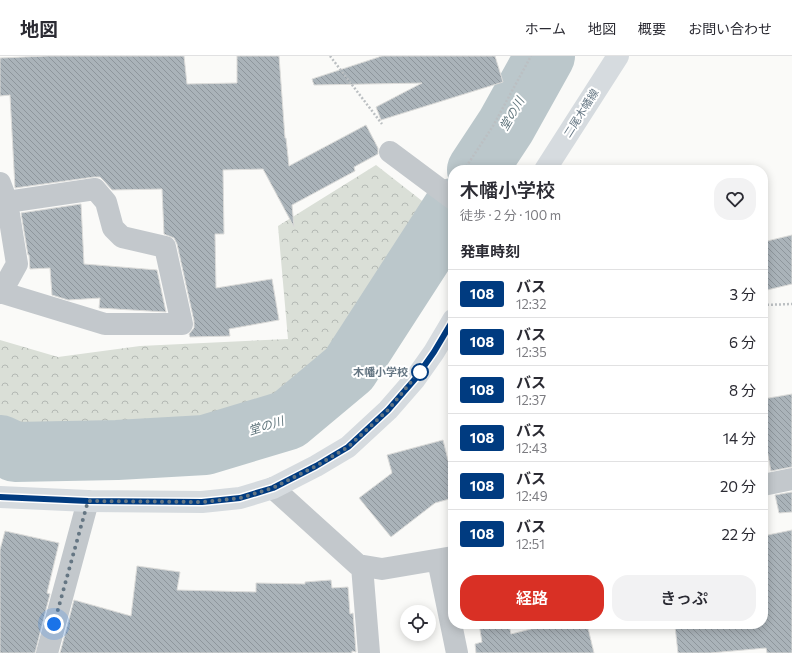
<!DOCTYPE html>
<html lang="ja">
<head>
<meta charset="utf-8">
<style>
	body { margin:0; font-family:Commissioner,"Noto Sans JP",sans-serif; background:#f2f2f3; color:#2b2b33; height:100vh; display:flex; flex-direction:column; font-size:15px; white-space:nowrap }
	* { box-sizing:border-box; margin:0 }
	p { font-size:13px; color:#7c7c81 }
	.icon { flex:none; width:22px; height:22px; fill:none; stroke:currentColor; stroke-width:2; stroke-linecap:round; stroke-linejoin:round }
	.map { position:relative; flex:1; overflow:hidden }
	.side { position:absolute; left:448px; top:109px; width:320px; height:464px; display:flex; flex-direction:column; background:#fff; border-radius:16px; box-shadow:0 2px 10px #0003 }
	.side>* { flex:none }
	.badge { padding:0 8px; border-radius:3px; font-size:14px; line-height:26px }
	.controls { position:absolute; left:400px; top:549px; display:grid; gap:8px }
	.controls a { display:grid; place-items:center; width:36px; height:36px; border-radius:50%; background:#fff; box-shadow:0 2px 10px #0003; font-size:20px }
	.you { position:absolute; width:20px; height:20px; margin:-10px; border:3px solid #fff; border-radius:50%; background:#1a73e8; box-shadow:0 0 0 6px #1a73e833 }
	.map>.badge { position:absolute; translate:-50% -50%; box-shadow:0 0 0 2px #fff }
	h2 { padding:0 12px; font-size:15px; line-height:36px }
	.round { display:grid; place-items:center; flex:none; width:42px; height:42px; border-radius:16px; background:#f2f2f3 }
	.head { display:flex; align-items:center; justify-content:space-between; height:68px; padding:0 12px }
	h1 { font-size:19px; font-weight:600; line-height:30px }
	.action { display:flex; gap:8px; margin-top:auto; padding:8px 12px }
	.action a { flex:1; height:46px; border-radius:16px; background:#d93025; color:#fff; font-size:16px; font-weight:600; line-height:46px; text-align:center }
	.action a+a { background:#f2f2f3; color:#2b2b33 }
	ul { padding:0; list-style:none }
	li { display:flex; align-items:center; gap:12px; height:48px; padding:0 12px; border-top:1px solid #e1e1e2 }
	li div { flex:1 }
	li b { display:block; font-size:15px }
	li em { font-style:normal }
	li .badge { min-width:44px; font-weight:700; text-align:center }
	header { display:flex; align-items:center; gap:24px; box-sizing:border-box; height:56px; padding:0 20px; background:#fff; border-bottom:1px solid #e1e1e2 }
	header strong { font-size:19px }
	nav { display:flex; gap:22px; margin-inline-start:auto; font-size:14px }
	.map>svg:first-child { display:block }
	.forest { fill:url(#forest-crowns) }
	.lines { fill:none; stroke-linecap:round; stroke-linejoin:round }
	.river { stroke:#bbc7cb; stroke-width:60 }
	.building { fill:url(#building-back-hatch); stroke:#dcdcda }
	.path { stroke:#bbbfc2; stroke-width:2.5; stroke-dasharray:2 2; stroke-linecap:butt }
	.minor { stroke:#c3c8cc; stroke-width:22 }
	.major { stroke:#d6dbdf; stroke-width:22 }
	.line-casing { stroke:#fff; stroke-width:9 }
	.line { stroke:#003b80; stroke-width:6 }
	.walk { stroke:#657683; stroke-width:4; stroke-dasharray:0 7.2 }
	.stop-dot { fill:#fff; stroke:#003b80; stroke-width:2 }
	.labels { text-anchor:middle; stroke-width:4; stroke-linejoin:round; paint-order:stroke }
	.street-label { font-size:11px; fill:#657683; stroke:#fff }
	.stop-label { font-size:11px; font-weight:bold; fill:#657683; stroke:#fff; text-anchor:end }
	.water-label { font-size:12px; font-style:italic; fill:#60757c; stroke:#fff }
</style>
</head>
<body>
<header>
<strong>地図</strong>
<nav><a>ホーム</a><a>地図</a><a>概要</a><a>お問い合わせ</a></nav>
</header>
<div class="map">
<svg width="792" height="597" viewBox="0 0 792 597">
	<defs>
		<pattern id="forest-crowns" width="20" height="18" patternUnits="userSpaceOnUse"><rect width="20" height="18" fill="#dadfd7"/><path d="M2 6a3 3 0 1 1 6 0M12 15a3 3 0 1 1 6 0" fill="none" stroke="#b4b9b4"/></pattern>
		<pattern id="building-back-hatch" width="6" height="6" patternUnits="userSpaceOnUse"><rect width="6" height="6" fill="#aab3b9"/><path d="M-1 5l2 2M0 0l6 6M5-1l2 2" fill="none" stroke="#8e969c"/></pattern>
	</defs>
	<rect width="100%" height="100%" fill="#fafaf8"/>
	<path class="forest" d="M 376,109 L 435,155 L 333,303 L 279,351 L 202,374 L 18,376 L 0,368 L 0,284 L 58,301 L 140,290 L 288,283 L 278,170 Z"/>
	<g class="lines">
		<path class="river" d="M 477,114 L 506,70 L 545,0
			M 0,389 L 15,396 L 117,394 L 205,389 L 288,364 L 349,313 L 453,152"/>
	</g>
	<path class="building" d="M 47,0 L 184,0 L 187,28 L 237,27 L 237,0 L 279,0 L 285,82 L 286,82 L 289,110 L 366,69 L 378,92 L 378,98 L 354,111 L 355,115 L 292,149 L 294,171 L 263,113 L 223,114 L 224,178 L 215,178 L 216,232 L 272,223 L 279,264 L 229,273 L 230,280 L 190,281 L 189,278 L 194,272 L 194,265 L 177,188 L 174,182 L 164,178 L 162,133 L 112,134 L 104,125 L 100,121 L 94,121 L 15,132 L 10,39 L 0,40 L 0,2 Z
		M 382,0 L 495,0 L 503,26 L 381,64 L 376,51 L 422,27 L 314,29 L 312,23 Z
		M 81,148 L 84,208 L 157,214 L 166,256 L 99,252 L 100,242 L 68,244 L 52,239 L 50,212 L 30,213 L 29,199 L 28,199 L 21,157 Z
		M 792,179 L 792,228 L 763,235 L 763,186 Z
		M 792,338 L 792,411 L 771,415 L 766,389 L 763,389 L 763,343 Z
		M 443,384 L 453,424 L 453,442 L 435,447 L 391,481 L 359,442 L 392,417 L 387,399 Z
		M 792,436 L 792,456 L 779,457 L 775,439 Z
		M 792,474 L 792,597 L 767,597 L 766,592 L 710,597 L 678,597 L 675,570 L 692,568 L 763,568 L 763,480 Z
		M 5,475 L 59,487 L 47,537 L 50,538 L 35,597 L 0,597 L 0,494 Z
		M 137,510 L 180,516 L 177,534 L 256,536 L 256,527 L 305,528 L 305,526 L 331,524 L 332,532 L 348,531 L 350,558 L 353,557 L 356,596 L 352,595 L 352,597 L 60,597 L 74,544 L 131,560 Z
		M 479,568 L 509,568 L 511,578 L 551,568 L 587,568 L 594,597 L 476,597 L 475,588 L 482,586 Z"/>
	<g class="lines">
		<path class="path" d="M 330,0 L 382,68
			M 464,114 L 493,70 L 531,0
			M 763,249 L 792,248"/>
		<path class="minor" d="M 390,96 L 453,143
			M 0,127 L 7,146 L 17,208 L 1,237
			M 0,236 L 105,268 L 182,268 L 165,191 L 122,181 L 113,172 L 106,146 L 95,133 L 7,146
			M 763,429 L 792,423
			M 273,432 L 358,509 L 382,513 L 453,501
			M 438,504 L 457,597
			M 362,510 L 369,597
			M 47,597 L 88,445"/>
		<path class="major" d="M 545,114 L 618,0
			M 0,441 L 88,445 L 202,446 L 240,442 L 273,432 L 316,410 L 348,391 L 388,354 L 415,323 L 434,296 L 453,264"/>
	</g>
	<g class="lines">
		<defs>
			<path id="line" d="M 0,441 L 88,445 L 202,446 L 240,442 L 273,432 L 316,410 L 348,391 L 388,354 L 415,323 L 434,296 L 453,264"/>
		</defs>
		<use href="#line" class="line-casing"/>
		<use href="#line" class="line"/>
		<path class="walk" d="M 54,568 L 88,445 L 202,446 L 240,442 L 273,432 L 316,410 L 348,391 L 388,354 L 421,314 L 420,316"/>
	</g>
	<circle class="stop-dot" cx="420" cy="316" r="8"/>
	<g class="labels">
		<g class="street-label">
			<text transform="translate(581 57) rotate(-58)" y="4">二尾木幡線</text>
		</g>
		<g class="stop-label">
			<text x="408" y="320">木幡小学校</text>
		</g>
		<g class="water-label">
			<text transform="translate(512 58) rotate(-60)" y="4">堂の川</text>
			<text transform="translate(266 370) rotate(-17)" y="4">堂の川</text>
		</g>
	</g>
</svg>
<div class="controls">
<a><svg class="icon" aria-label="locate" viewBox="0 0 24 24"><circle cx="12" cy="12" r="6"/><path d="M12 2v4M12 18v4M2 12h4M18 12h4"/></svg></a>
</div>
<div class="you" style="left:54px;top:568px"></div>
<section class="side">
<div class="head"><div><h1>木幡小学校</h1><p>徒歩 · 2 分 · 100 m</p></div><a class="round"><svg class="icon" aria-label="heart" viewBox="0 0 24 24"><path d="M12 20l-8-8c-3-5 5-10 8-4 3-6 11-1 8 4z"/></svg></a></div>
<h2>発車時刻</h2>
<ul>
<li><span class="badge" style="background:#003b80;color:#fff">108</span><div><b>バス</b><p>12:32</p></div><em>3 分</em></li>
<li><span class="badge" style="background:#003b80;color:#fff">108</span><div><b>バス</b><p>12:35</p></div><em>6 分</em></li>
<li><span class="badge" style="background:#003b80;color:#fff">108</span><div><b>バス</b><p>12:37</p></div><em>8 分</em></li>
<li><span class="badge" style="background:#003b80;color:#fff">108</span><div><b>バス</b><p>12:43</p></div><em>14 分</em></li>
<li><span class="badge" style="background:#003b80;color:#fff">108</span><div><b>バス</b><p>12:49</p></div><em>20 分</em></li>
<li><span class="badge" style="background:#003b80;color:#fff">108</span><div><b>バス</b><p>12:51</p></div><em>22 分</em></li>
</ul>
<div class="action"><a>経路</a><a>きっぷ</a></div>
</section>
</div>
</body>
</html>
